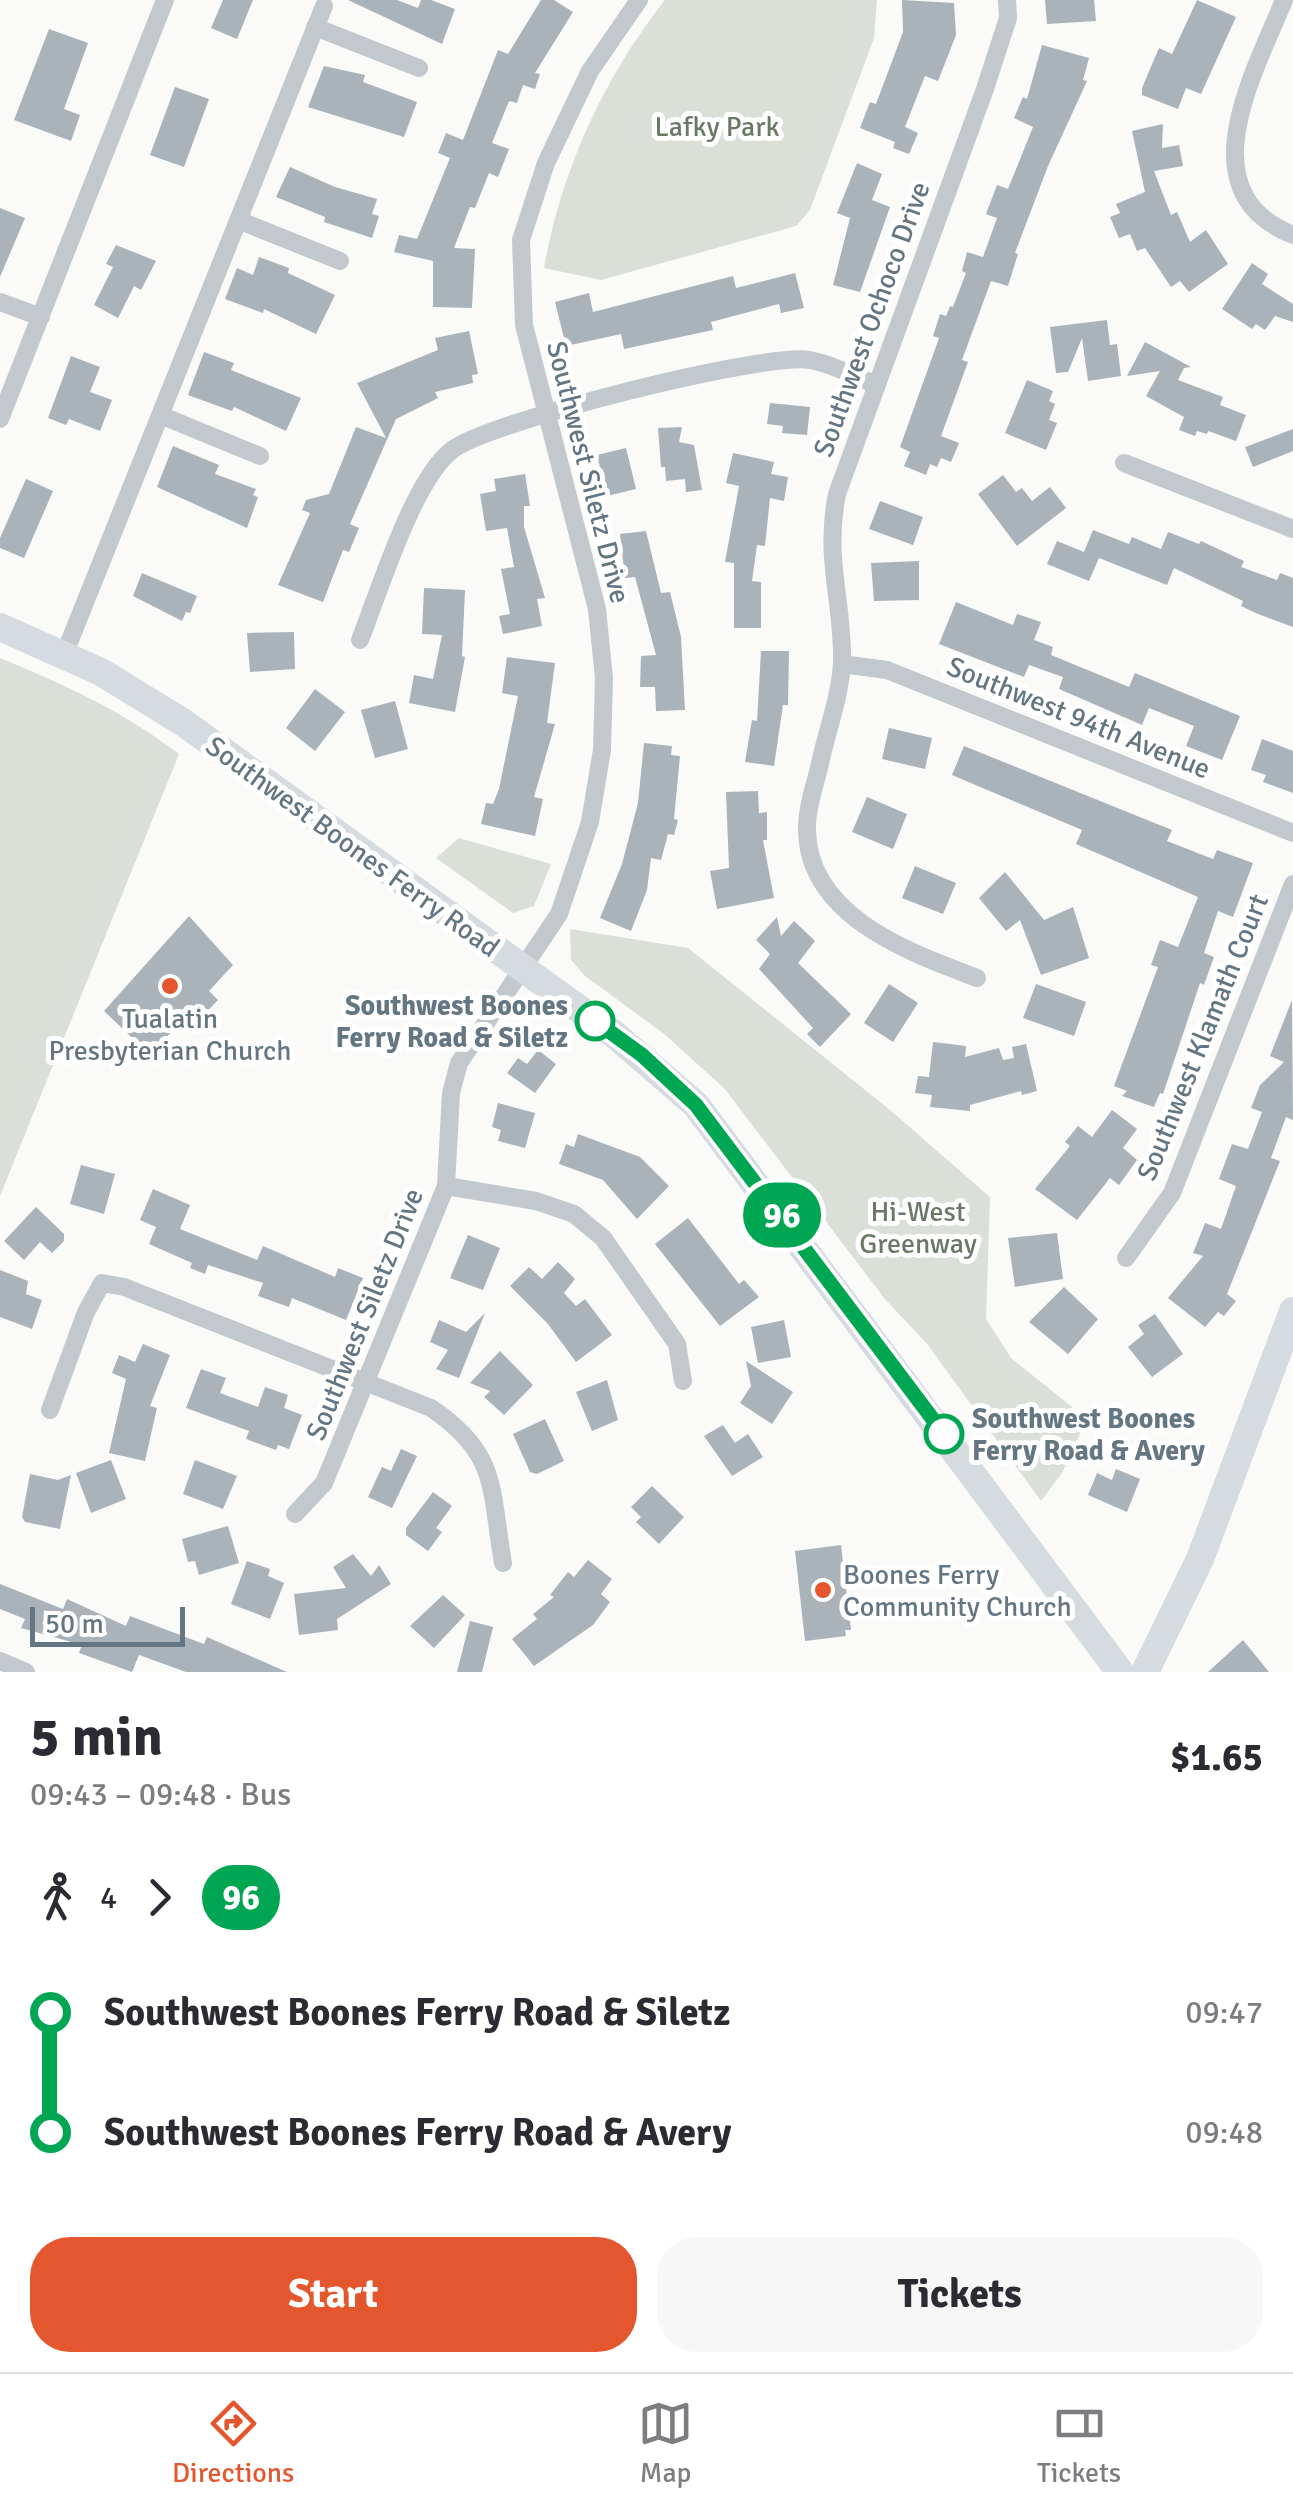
<!DOCTYPE html>
<html lang="en">
<head>
<meta charset="utf-8">
<style>
	body { margin:0; font-family:Signika,sans-serif; background:#f7f7f7; color:#2b2b33; height:100vh; display:flex; flex-direction:column; font-size:38px; white-space:nowrap }
	* { box-sizing:border-box; margin:0 }
	p { font-size:32px; color:#7c7c81 }
	.icon { flex:none; width:55px; height:55px; fill:none; stroke:currentColor; stroke-width:2; stroke-linecap:round; stroke-linejoin:round }
	.map { position:relative; height:1672px; overflow:hidden }
	.drawer { display:flex; flex-direction:column; background:#fff; flex:1 }
	.drawer>* { flex:none }
	.badge { padding:0 20px; border-radius:32px; font-size:35px; line-height:65px }
	.scale { position:absolute; left:30px; bottom:25px; width:155px; box-sizing:border-box; padding-left:10px; border:5px solid #657683; border-top:0; font-size:28px; line-height:35px; white-space:nowrap; color:#657683; -webkit-text-stroke:8px #fff; paint-order:stroke }
	.map>.badge { position:absolute; translate:-50% -50%; box-shadow:0 0 0 5px #fff }
	.legs { display:flex; align-items:center; gap:15px; height:110px; padding:0 30px; font-size:32px }
	.legs p { margin-inline-start:auto }
	.headline { display:flex; align-items:center; justify-content:space-between; height:170px; padding:0 30px }
	h1 { font-size:55px; font-weight:700; line-height:75px }
	.primary-button { display:flex; gap:20px; margin-top:auto; padding:20px 30px }
	.primary-button a { flex:1; height:115px; border-radius:40px; background:#e4572e; color:#fff; font-size:40px; font-weight:700; line-height:115px; text-align:center }
	.primary-button a+a { background:#f7f7f7; color:#2b2b33 }
	ul { padding:0 30px; list-style:none }
	li { display:flex; align-items:center; gap:35px; height:120px; font-size:38px }
	li i { display:grid; place-items:center; width:15px; height:100%; margin:0 12px; background:currentColor }
	li i::after { content:''; width:25px; height:25px; margin:-12px; border:8px solid; border-radius:50%; background:#fff }
	li p { margin-inline-start:auto }
	li:first-child i { background:linear-gradient(#0000 50%,currentColor 0) }
	li:last-child i { background:linear-gradient(currentColor 50%,#0000 0) }
	.dock { display:flex; justify-content:space-around; align-items:center; height:140px; border-top:2px solid #e1e1e2; background:#fff; font-size:28px; color:#7c7c81 }
	.dock a { display:grid; justify-items:center; gap:5px }
	.dock .on { color:#e4572e }
	.map>svg:first-child { display:block }
	.green { fill:#dadfd7 }
	.building { fill:#aab3b9 }
	.lines { fill:none; stroke-linecap:round; stroke-linejoin:round }
	.minor { stroke:#c3c8cc; stroke-width:18 }
	.secondary { stroke:#d6dbdf; stroke-width:28 }
	.line-1-casing { stroke:#fff; stroke-width:22 }
	.line-1 { stroke:#00a651; stroke-width:15 }
	.poi-dot { fill:#e4572e; stroke:#fff; stroke-width:4 }
	.stop-1-dot { fill:#fff; stroke:#00a651; stroke-width:5 }
	.labels { text-anchor:middle; stroke-width:10; stroke-linejoin:round; paint-order:stroke }
	.park-label { font-size:28px; fill:#687a64; stroke:#fff }
	.street-label { font-size:28px; fill:#657683; stroke:#fff }
	.stop-label { font-size:28px; font-weight:bold; fill:#657683; stroke:#fff; text-anchor:end }
	.poi-label { font-size:28px; fill:#657683; stroke:#fff }
</style>
</head>
<body>
<div class="map">
<svg width="1293" height="1672" viewBox="0 0 1293 1672">
	<rect width="100%" height="100%" fill="#fafaf8"/>
	<path class="green" d="M 665,0 L 877,0 L 874,38 L 810,210 L 796,226 L 601,280 L 544,268 C 561,171 604,77 665,0 Z
		M 0,658 C 65,685 123,711 179,754 L 0,1196 Z
		M 459,838 L 551,864 L 534,906 L 513,913 L 436,858 Z
		M 570,929 L 688,948 L 890,1110 L 990,1197 L 986,1319 L 1011,1358 L 1087,1419 L 1062,1473 L 1041,1501 L 928,1345 L 885,1299 L 724,1088 L 663,1033 L 585,976 L 571,960 Z"/>
	<path class="building" d="M 223,0 L 253,0 L 237,39 L 211,28 Z
		M 348,0 L 397,0 L 418,8 L 421,0 L 431,0 L 455,9 L 442,44 Z
		M 541,0 L 554,0 L 573,12 L 535,73 L 540,74 L 535,89 L 523,85 L 517,103 L 509,101 L 492,143 L 509,149 L 498,177 L 489,173 L 475,208 L 470,207 L 454,248 L 475,249 L 472,308 L 433,307 L 433,261 L 394,252 L 399,235 L 417,239 L 450,158 L 438,153 L 446,133 L 463,140 L 498,50 L 508,54 Z
		M 902,0 L 954,3 L 956,35 L 938,81 L 925,76 L 905,127 L 918,133 L 909,154 L 893,148 L 895,142 L 860,128 L 870,102 L 876,104 L 903,32 Z
		M 1045,0 L 1094,0 L 1096,21 L 1047,24 Z
		M 1197,0 L 1236,17 L 1201,94 L 1186,88 L 1178,109 L 1142,95 L 1142,88 L 1159,48 L 1172,54 Z
		M 49,29 L 88,43 L 64,109 L 80,115 L 71,141 L 14,120 Z
		M 1042,45 L 1089,58 L 1083,80 L 1087,81 L 1048,166 L 1015,253 L 1018,254 L 1008,286 L 991,281 L 962,360 L 968,362 L 941,436 L 959,443 L 951,462 L 941,458 L 937,467 L 930,464 L 926,475 L 904,466 L 910,452 L 900,447 L 939,338 L 933,336 L 940,314 L 946,316 L 950,306 L 953,307 L 966,273 L 962,271 L 967,252 L 983,257 L 997,218 L 986,214 L 997,185 L 1008,189 L 1033,127 L 1014,118 L 1023,97 L 1027,99 Z
		M 324,66 L 365,75 L 363,82 L 417,102 L 404,137 L 308,107 Z
		M 175,87 L 209,99 L 184,167 L 150,155 Z
		M 1163,124 L 1162,148 L 1179,145 L 1183,166 L 1154,171 L 1171,215 L 1177,212 L 1190,242 L 1206,230 L 1228,264 L 1189,292 L 1180,281 L 1171,287 L 1145,248 L 1137,251 L 1130,234 L 1119,238 L 1110,217 L 1120,213 L 1116,204 L 1145,192 L 1132,131 Z
		M 857,163 L 882,174 L 872,200 L 890,207 L 860,292 L 833,285 L 850,218 L 837,213 Z
		M 290,167 L 335,187 L 377,199 L 372,214 L 379,216 L 372,238 L 324,222 L 325,217 L 276,197 Z
		M 0,208 L 25,218 L 0,277 Z
		M 116,245 L 156,261 L 141,290 L 134,286 L 118,318 L 94,305 L 113,267 L 106,264 Z
		M 259,257 L 289,268 L 288,273 L 335,295 L 316,334 L 264,309 L 263,313 L 225,299 L 237,268 L 253,275 Z
		M 1252,263 L 1268,274 L 1262,284 L 1293,304 L 1293,322 L 1275,316 L 1265,330 L 1256,324 L 1252,329 L 1222,309 Z
		M 795,273 L 804,308 L 781,313 L 779,304 L 711,322 L 713,330 L 624,349 L 621,334 L 566,346 L 555,302 L 589,293 L 593,312 L 733,276 L 736,288 Z
		M 1107,320 L 1110,345 L 1117,344 L 1121,376 L 1088,381 L 1082,338 L 1068,372 L 1056,373 L 1050,327 Z
		M 469,331 L 478,374 L 472,375 L 473,383 L 435,392 L 438,398 L 396,419 L 350,524 L 359,528 L 349,552 L 343,550 L 323,602 L 278,585 L 310,513 L 302,510 L 306,500 L 329,494 L 356,427 L 386,438 L 357,383 L 438,350 L 435,338 Z
		M 1145,342 L 1191,367 L 1184,368 L 1178,380 L 1223,397 L 1220,405 L 1246,415 L 1236,441 L 1208,431 L 1207,434 L 1197,431 L 1195,436 L 1179,430 L 1184,417 L 1146,396 L 1160,371 L 1127,376 Z
		M 204,352 L 234,363 L 231,370 L 301,398 L 286,431 L 234,407 L 232,411 L 188,395 Z
		M 71,356 L 100,367 L 90,392 L 112,400 L 100,431 L 69,419 L 66,425 L 48,418 Z
		M 1027,380 L 1053,391 L 1049,401 L 1055,404 L 1049,420 L 1057,423 L 1046,450 L 1005,433 Z
		M 770,403 L 810,407 L 807,435 L 782,433 L 783,426 L 767,424 Z
		M 682,427 L 679,442 L 694,445 L 702,490 L 686,492 L 685,479 L 666,481 L 665,467 L 661,467 L 658,428 Z
		M 1293,429 L 1293,451 L 1253,467 L 1245,447 Z
		M 173,446 L 219,465 L 215,474 L 256,489 L 253,495 L 258,497 L 247,528 L 157,487 Z
		M 626,448 L 636,489 L 607,496 L 597,455 Z
		M 733,453 L 774,462 L 771,474 L 788,477 L 784,501 L 770,498 L 765,546 L 757,545 L 752,581 L 761,582 L 761,628 L 734,628 L 734,563 L 725,562 L 739,486 L 726,483 Z
		M 525,474 L 530,506 L 524,506 L 524,527 L 545,598 L 537,599 L 542,626 L 503,634 L 499,616 L 510,614 L 501,569 L 514,567 L 507,528 L 486,531 L 480,494 L 496,491 L 494,479 Z
		M 1003,475 L 1016,492 L 1022,488 L 1032,501 L 1050,487 L 1066,508 L 1017,546 L 978,494 Z
		M 26,479 L 53,491 L 24,558 L 0,548 L 0,538 Z
		M 880,501 L 923,517 L 913,545 L 869,529 Z
		M 1093,530 L 1129,544 L 1132,537 L 1161,549 L 1168,532 L 1199,544 L 1201,541 L 1244,561 L 1241,567 L 1277,580 L 1280,573 L 1293,578 L 1293,627 L 1258,614 L 1241,606 L 1243,601 L 1174,568 L 1167,585 L 1099,558 L 1089,581 L 1047,564 L 1057,541 L 1084,552 Z
		M 646,531 L 661,593 L 670,592 L 681,637 L 685,710 L 656,711 L 655,687 L 640,687 L 641,656 L 656,655 L 635,577 L 625,578 L 620,534 Z
		M 919,561 L 919,600 L 874,601 L 871,563 Z
		M 142,573 L 197,596 L 190,613 L 186,612 L 182,621 L 133,596 Z
		M 424,588 L 465,590 L 462,656 L 465,657 L 455,712 L 409,703 L 414,675 L 433,679 L 442,635 L 422,634 Z
		M 956,602 L 1013,625 L 1017,614 L 1041,622 L 1034,640 L 1053,647 L 1051,655 L 1129,687 L 1135,673 L 1240,716 L 1222,760 L 1186,746 L 1194,726 L 1149,708 L 1142,725 L 1059,689 L 1063,677 L 1029,665 L 1024,677 L 939,644 Z
		M 294,632 L 295,669 L 250,672 L 247,633 Z
		M 761,651 L 789,651 L 788,705 L 783,705 L 774,766 L 745,762 L 752,720 L 757,721 Z
		M 507,657 L 555,663 L 547,723 L 555,724 L 534,797 L 543,799 L 535,836 L 481,824 L 486,803 L 493,804 L 499,789 L 518,696 L 502,693 Z
		M 315,689 L 345,712 L 315,751 L 286,728 Z
		M 395,701 L 408,749 L 375,758 L 361,710 Z
		M 889,728 L 932,738 L 925,769 L 882,759 Z
		M 1262,739 L 1293,751 L 1293,793 L 1263,782 L 1266,775 L 1251,770 Z
		M 644,743 L 672,746 L 671,755 L 680,756 L 674,819 L 678,820 L 674,835 L 668,834 L 661,860 L 651,858 L 647,890 L 631,931 L 600,918 L 622,864 L 638,803 Z
		M 964,746 L 1172,830 L 1167,841 L 1213,859 L 1217,850 L 1253,863 L 1233,917 L 1218,911 L 1204,953 L 1214,957 L 1204,985 L 1200,983 L 1163,1094 L 1160,1093 L 1154,1107 L 1122,1096 L 1127,1091 L 1114,1086 L 1158,967 L 1151,965 L 1160,940 L 1178,947 L 1198,897 L 1076,844 L 1082,830 L 952,775 Z
		M 758,791 L 759,813 L 767,812 L 767,840 L 763,840 L 774,898 L 717,909 L 710,871 L 729,868 L 726,792 Z
		M 867,797 L 907,814 L 893,849 L 852,832 Z
		M 915,866 L 956,883 L 943,914 L 902,898 Z
		M 1005,872 L 1044,920 L 1073,907 L 1089,958 L 1041,975 L 1020,920 L 1006,931 L 979,898 Z
		M 189,916 L 233,965 L 209,991 L 218,1000 L 196,1023 L 187,1015 L 150,1055 L 104,1011 Z
		M 777,917 L 781,936 L 794,921 L 815,941 L 798,963 L 851,1014 L 820,1047 L 807,1034 L 813,1028 L 759,969 L 770,954 L 756,940 Z
		M 889,984 L 918,1003 L 893,1042 L 864,1023 Z
		M 1036,984 L 1086,1002 L 1074,1036 L 1023,1018 Z
		M 1292,1000 L 1293,1120 L 1286,1117 L 1271,1158 L 1280,1161 L 1227,1294 L 1236,1301 L 1224,1316 L 1218,1312 L 1205,1327 L 1168,1298 L 1203,1256 L 1193,1253 L 1205,1223 L 1221,1229 L 1236,1186 L 1219,1179 L 1232,1144 L 1248,1149 L 1262,1112 L 1251,1108 L 1260,1085 L 1284,1062 L 1270,1056 Z
		M 933,1042 L 966,1046 L 965,1057 L 999,1048 L 1003,1060 L 1014,1058 L 1012,1047 L 1026,1044 L 1037,1091 L 1022,1095 L 1021,1091 L 970,1105 L 970,1111 L 930,1107 L 932,1095 L 915,1093 L 918,1076 L 929,1077 Z
		M 538,1050 L 556,1064 L 535,1093 L 507,1073 L 518,1058 L 527,1064 Z
		M 498,1103 L 535,1113 L 525,1148 L 498,1141 L 501,1130 L 492,1127 Z
		M 1112,1110 L 1137,1129 L 1123,1148 L 1137,1160 L 1119,1185 L 1110,1178 L 1077,1220 L 1035,1189 L 1070,1146 L 1065,1142 L 1078,1126 L 1092,1137 Z
		M 578,1134 L 640,1157 L 669,1186 L 637,1219 L 603,1180 L 559,1164 L 566,1144 L 574,1147 Z
		M 81,1165 L 115,1174 L 104,1214 L 70,1204 Z
		M 153,1189 L 190,1205 L 180,1229 L 257,1260 L 263,1246 L 335,1277 L 338,1268 L 363,1278 L 346,1320 L 292,1298 L 289,1307 L 258,1296 L 263,1283 L 208,1265 L 205,1274 L 190,1268 L 192,1263 L 149,1244 L 156,1227 L 140,1220 Z
		M 36,1207 L 64,1234 L 64,1241 L 52,1253 L 40,1242 L 24,1260 L 4,1241 Z
		M 688,1218 L 739,1284 L 744,1280 L 759,1297 L 720,1326 L 655,1244 Z
		M 1057,1233 L 1063,1279 L 1015,1287 L 1008,1238 Z
		M 468,1235 L 500,1248 L 483,1290 L 450,1278 Z
		M 558,1262 L 575,1279 L 564,1293 L 576,1306 L 585,1299 L 612,1335 L 576,1362 L 548,1324 L 510,1286 L 529,1267 L 542,1279 Z
		M 0,1270 L 28,1281 L 26,1294 L 42,1300 L 32,1329 L 0,1317 Z
		M 1064,1287 L 1098,1319 L 1068,1354 L 1029,1322 Z
		M 485,1313 L 459,1378 L 436,1369 L 448,1350 L 430,1342 L 439,1320 L 466,1332 Z
		M 1155,1314 L 1183,1354 L 1152,1377 L 1128,1347 L 1144,1334 L 1138,1325 Z
		M 784,1320 L 791,1357 L 758,1363 L 751,1327 Z
		M 143,1344 L 170,1355 L 150,1406 L 157,1408 L 145,1461 L 109,1453 L 126,1379 L 112,1373 L 119,1355 L 135,1362 Z
		M 500,1351 L 533,1385 L 504,1415 L 484,1397 L 490,1391 L 470,1383 Z
		M 746,1361 L 793,1392 L 772,1424 L 740,1403 L 751,1386 Z
		M 201,1369 L 226,1378 L 220,1393 L 258,1407 L 265,1387 L 288,1395 L 284,1408 L 302,1415 L 289,1449 L 278,1445 L 276,1450 L 246,1439 L 249,1431 L 186,1408 Z
		M 607,1380 L 618,1420 L 592,1431 L 576,1392 Z
		M 545,1419 L 564,1461 L 537,1474 L 530,1472 L 513,1434 Z
		M 723,1425 L 735,1443 L 748,1434 L 763,1457 L 732,1476 L 704,1436 Z
		M 401,1449 L 417,1456 L 392,1508 L 368,1497 L 382,1467 L 391,1471 Z
		M 111,1460 L 126,1499 L 91,1513 L 76,1473 Z
		M 195,1460 L 237,1476 L 223,1509 L 183,1494 Z
		M 1116,1469 L 1140,1479 L 1127,1512 L 1088,1495 L 1097,1473 L 1112,1480 Z
		M 30,1474 L 58,1480 L 71,1475 L 60,1529 L 25,1522 L 22,1517 Z
		M 652,1486 L 684,1517 L 659,1544 L 636,1522 L 641,1517 L 631,1507 Z
		M 433,1492 L 452,1506 L 436,1528 L 442,1532 L 428,1551 L 406,1535 L 406,1528 Z
		M 228,1526 L 239,1563 L 199,1575 L 195,1561 L 188,1562 L 182,1539 Z
		M 841,1545 L 851,1630 L 845,1630 L 846,1636 L 805,1641 L 795,1551 Z
		M 353,1554 L 371,1576 L 379,1565 L 391,1584 L 337,1619 L 338,1630 L 299,1635 L 294,1594 L 346,1588 L 333,1567 Z
		M 588,1560 L 612,1579 L 601,1594 L 610,1602 L 593,1625 L 534,1666 L 512,1639 L 537,1619 L 533,1614 L 554,1597 L 550,1595 L 568,1572 L 574,1577 Z
		M 247,1561 L 270,1569 L 268,1576 L 284,1583 L 270,1619 L 231,1604 Z
		M 0,1584 L 63,1609 L 67,1599 L 126,1626 L 130,1616 L 204,1644 L 207,1637 L 287,1672 L 186,1672 L 139,1655 L 132,1672 L 79,1653 L 82,1645 L 21,1628 L 25,1619 L 0,1609 Z
		M 443,1595 L 465,1615 L 434,1648 L 410,1626 Z
		M 470,1621 L 493,1627 L 482,1672 L 457,1672 Z
		M 1243,1640 L 1269,1672 L 1208,1672 Z"/>
	<g class="lines">
		<path class="minor" d="M 1284,0 C 1254,74 1186,192 1293,235
			M 315,27 L 419,68
			M 238,220 L 340,261
			M 0,302 L 41,317
			M 160,415 L 260,456
			M 0,419 L 165,0
			M 1124,463 L 1293,529
			M 360,640 C 379,592 413,480 452,450 C 490,421 764,352 810,360 C 832,364 854,376 874,384
			M 64,655 L 324,6
			M 842,664 L 887,670 L 1293,833
			M 977,978 C 908,952 805,915 807,826 C 807,804 817,780 821,759 C 828,728 841,693 842,661 C 843,600 824,559 837,494 L 985,89 L 1008,18 L 1007,0
			M 446,1186 L 536,1201 L 574,1214 L 603,1238 L 677,1344 L 683,1381
			M 1126,1258 L 1172,1193 L 1293,884
			M 50,1410 L 86,1312 L 102,1283 L 124,1287 L 431,1408 C 499,1454 490,1488 503,1563
			M 295,1514 L 324,1483 L 446,1186 L 451,1093 L 459,1063 L 559,914 L 590,822 L 602,750 L 604,678 L 597,609 L 524,325 L 521,240 L 546,163 L 590,71 L 639,0
			M 0,1661 L 26,1672"/>
		<path class="secondary" d="M 0,627 L 101,672 L 184,723 L 615,1035 L 696,1105 L 1120,1672
			M 1145,1672 L 1200,1559 L 1293,1311"/>
	</g>
	<g class="lines">
		<defs>
			<path id="line-1" d="M 595,1021 L 642,1055 L 696,1105 L 944,1434"/>
		</defs>
		<use href="#line-1" class="line-1-casing"/>
		<use href="#line-1" class="line-1"/>
	</g>
	<g class="poi-dot">
		<circle cx="170" cy="986" r="10"/>
		<circle cx="823" cy="1590" r="10"/>
	</g>
	<g class="stop-1-dot">
		<circle cx="595" cy="1021" r="18"/>
		<circle cx="944" cy="1434" r="18"/>
	</g>
	<g class="labels">
		<g class="park-label">
			<text x="717" y="136">Lafky Park</text>
			<text x="918" y="1221">Hi-West<tspan x="918" dy="32">Greenway</tspan></text>
		</g>
		<g class="street-label">
			<text transform="translate(871 319) rotate(-70)" y="10">Southwest Ochoco Drive</text>
			<text transform="translate(589 472) rotate(76)" y="10">Southwest Siletz Drive</text>
			<text transform="translate(1079 717) rotate(22)" y="10">Southwest 94th Avenue</text>
			<text transform="translate(353 846) rotate(36)" y="10">Southwest Boones Ferry Road</text>
			<text transform="translate(1202 1037) rotate(-68)" y="10">Southwest Klamath Court</text>
			<text transform="translate(364 1314) rotate(-68)" y="10">Southwest Siletz Drive</text>
		</g>
		<g class="stop-label">
			<text x="568" y="1015">Southwest Boones<tspan x="568" dy="32">Ferry Road &amp; Siletz</tspan></text>
			<text x="972" y="1428" text-anchor="start">Southwest Boones<tspan x="972" dy="32">Ferry Road &amp; Avery</tspan></text>
		</g>
		<g class="poi-label">
			<text x="170" y="1028">Tualatin<tspan x="170" dy="32">Presbyterian Church</tspan></text>
			<text x="843" y="1584" text-anchor="start">Boones Ferry<tspan x="843" dy="32">Community Church</tspan></text>
		</g>
	</g>
</svg>
<div class="scale">50 m</div>
<b class="badge" style="left:782px;top:1215px;background:#00a651;color:#fff">96</b>
</div>
<section class="drawer">
<div class="headline"><div><h1>5 min</h1><p>09:43 – 09:48 · Bus</p></div><b>$1.65</b></div>
<div class="legs"><svg class="icon" aria-label="walk" viewBox="0 0 24 24"><circle cx="13" cy="4" r="2"/><path d="M13 8l-2 6 4 7M11 14l-3 7M7 12l3-4h3l4 4"/></svg>4<svg class="icon" aria-label="forward" viewBox="0 0 24 24"><path d="M9 5l7 7-7 7"/></svg><b class="badge" style="background:#00a651;color:#fff">96</b></div>
<ul>
<li><i style="color:#00a651"></i><b>Southwest Boones Ferry Road &amp; Siletz</b><p>09:47</p></li>
<li><i style="color:#00a651"></i><b>Southwest Boones Ferry Road &amp; Avery</b><p>09:48</p></li>
</ul>
<div class="primary-button"><a>Start</a><a>Tickets</a></div>
</section>
<nav class="dock">
<a class="on"><svg class="icon" aria-label="directions" viewBox="0 0 24 24"><path d="M12 3l9 9-9 9-9-9zM9 14v-3h6M13 9l2 2-2 2"/></svg>Directions</a>
<a><svg class="icon" aria-label="map" viewBox="0 0 24 24"><path d="M3 6l6-2 6 2 6-2v14l-6 2-6-2-6 2zM9 4v14M15 6v14"/></svg>Map</a>
<a><svg class="icon" aria-label="tickets" viewBox="0 0 24 24"><path d="M3 7h18v10H3zM15 7v10"/></svg>Tickets</a>
</nav>
</body>
</html>
